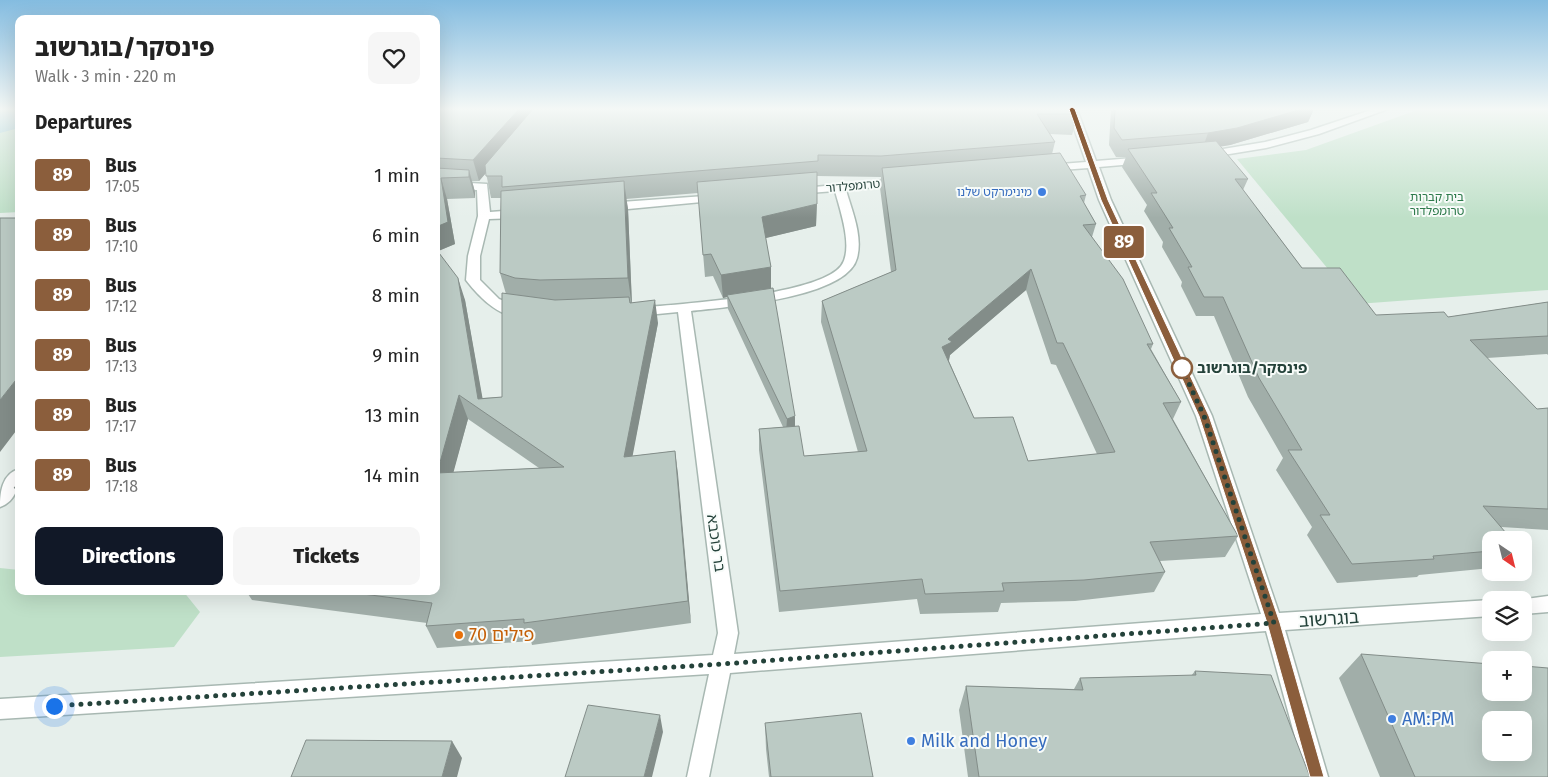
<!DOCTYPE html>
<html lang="en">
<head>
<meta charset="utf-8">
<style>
	body { margin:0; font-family:"Fira Sans","Noto Sans Hebrew",sans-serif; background:#f6f6f6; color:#222; height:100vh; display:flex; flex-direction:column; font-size:19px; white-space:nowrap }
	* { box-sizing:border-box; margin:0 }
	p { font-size:16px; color:#767676 }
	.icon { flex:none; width:28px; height:28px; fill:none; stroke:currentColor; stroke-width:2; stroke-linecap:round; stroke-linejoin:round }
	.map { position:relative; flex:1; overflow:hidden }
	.drawer { position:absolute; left:15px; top:15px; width:425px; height:580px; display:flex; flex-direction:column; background:#fff; border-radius:10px; box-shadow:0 5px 20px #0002 }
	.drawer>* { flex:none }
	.badge { padding:0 10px; border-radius:4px; font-size:18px; line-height:32px }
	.needle { width:32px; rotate:145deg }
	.buttons { position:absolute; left:1482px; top:531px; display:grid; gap:10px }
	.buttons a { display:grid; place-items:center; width:50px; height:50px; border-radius:10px; background:#fff; box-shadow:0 5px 20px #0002; font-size:25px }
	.you { position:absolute; width:25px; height:25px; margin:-12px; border:4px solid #fff; border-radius:50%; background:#1a73e8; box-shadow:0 0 0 8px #1a73e833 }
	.map>.badge { position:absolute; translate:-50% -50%; box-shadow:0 0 0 2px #fff }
	h2 { padding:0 20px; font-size:19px; line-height:45px }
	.round { display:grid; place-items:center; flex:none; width:52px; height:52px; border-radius:10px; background:#f6f6f6 }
	.overview { display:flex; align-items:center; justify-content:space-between; height:85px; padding:0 20px }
	h1 { font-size:24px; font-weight:800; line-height:38px }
	.button { display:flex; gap:10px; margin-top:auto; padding:10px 20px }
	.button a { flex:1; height:58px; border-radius:10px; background:#111827; color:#fff; font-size:20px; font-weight:800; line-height:58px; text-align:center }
	.button a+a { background:#f6f6f6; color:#222 }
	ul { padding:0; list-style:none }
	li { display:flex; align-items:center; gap:15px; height:60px; padding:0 20px }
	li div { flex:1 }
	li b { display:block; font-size:19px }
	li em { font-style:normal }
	li .badge { min-width:55px; font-weight:700; text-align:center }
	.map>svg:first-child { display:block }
	.green { fill:#bfe0c8 }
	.water { fill:#8ec9d4 }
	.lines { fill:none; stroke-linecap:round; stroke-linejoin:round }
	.minor-casing { stroke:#a8b8b2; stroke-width:3 }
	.minor { fill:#fff; fill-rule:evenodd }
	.wall { fill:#a1aea9; fill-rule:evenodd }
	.shaded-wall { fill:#838d89 }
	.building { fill:#bbcac4; stroke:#838d89; fill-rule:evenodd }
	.line { fill:#8b5e3c; stroke:#fff }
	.walk { stroke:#24423a; stroke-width:5; stroke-dasharray:0 9 }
	.shop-dot { fill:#3f7fe0; stroke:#f7fbf9; stroke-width:2 }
	.stop-dot { fill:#fff; stroke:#8b5e3c; stroke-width:2.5 }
	.food-dot { fill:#e8710a; stroke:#f7fbf9; stroke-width:2 }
	.labels { text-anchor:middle; stroke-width:4; stroke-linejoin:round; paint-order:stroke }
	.far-street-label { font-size:12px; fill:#24423a; stroke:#f7fbf9 }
	.far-shop-label { font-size:12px; fill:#366cbe; stroke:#f7fbf9; text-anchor:end }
	.far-park-label { font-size:12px; fill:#2d7a4b; stroke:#f7fbf9 }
	.stop-label { font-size:15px; font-weight:bold; fill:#24423a; stroke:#f7fbf9; text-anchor:start }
	.street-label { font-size:15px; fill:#24423a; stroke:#f7fbf9 }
	.near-street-label { font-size:18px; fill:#24423a; stroke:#f7fbf9 }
	.near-food-label { font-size:18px; fill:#c56008; stroke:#f7fbf9; text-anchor:start }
	.near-shop-label { font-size:18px; fill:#366cbe; stroke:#f7fbf9; text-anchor:start }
</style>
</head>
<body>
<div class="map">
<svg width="1548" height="777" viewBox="0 0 1548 777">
	<rect width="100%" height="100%" fill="#e6efeb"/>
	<path class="green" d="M 0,109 L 19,109 L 19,212 L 0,213 Z
		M 1420,109 L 1548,109 L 1548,290 L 1357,304 L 1237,159 L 1306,150 Z
		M 0,568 L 19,570 L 19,591 L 183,591 L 200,612 L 174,647 L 0,657 Z"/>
	<path class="water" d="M 0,109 L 19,109 L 19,128 L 0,133 Z"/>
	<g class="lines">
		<defs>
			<path id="minor" d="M 1067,109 L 1077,109 L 1096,161 L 1145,157 L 1150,160 L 1145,163 L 1099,167 L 1111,200 L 1212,416 L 1279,613 L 1491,600 L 1492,600 L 1491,616 L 1285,630 L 1328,777 L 1306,777 L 1266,631 L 730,673 L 709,777 L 687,777 L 709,674 L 0,719 L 0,699 L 713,655 L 718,633 L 678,312 L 637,316 L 630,312 L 637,308 C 678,304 817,296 841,266 C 854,249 840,210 835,191 L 796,194 L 790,191 L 792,189 L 901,179 L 905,180 L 905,184 L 846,190 C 852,211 863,236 857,258 C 847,298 727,307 691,311 L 738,633 L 734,654 L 1261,614 L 1196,416 L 1099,200 L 1088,168 L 1048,171 L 1042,168 L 1048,165 L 1086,162 Z
				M 1374,109 L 1388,109 L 1319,134 L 1266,148 L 1205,158 L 1200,155 L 1205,152 L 1265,142 L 1311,130 Z
				M 436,181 L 487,184 L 490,212 L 519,210 L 525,214 L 519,218 L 489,219 L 480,256 L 480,280 L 499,299 L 527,310 L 529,313 L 527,316 C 503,322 479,297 466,280 L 468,256 L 478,216 L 477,190 L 457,190 L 436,187 Z
				M 719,195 L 723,196 L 723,200 L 607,211 L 601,207 L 607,203 Z
				M 19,469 C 19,484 17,501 0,507 C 0,492 2,474 19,469 Z
				M 1548,596 L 1548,612 L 1524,614 L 1524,600 L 1518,600 Z"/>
		</defs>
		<use href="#minor" class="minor-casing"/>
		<use href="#minor" class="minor"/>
	</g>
	<path class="wall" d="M 436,109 L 1078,114 L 1072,135 L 1050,134 L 1055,142 L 1052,154 L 1086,195 L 1084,203 L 1096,224 L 1092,237 L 1153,344 L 1151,349 L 1181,402 L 1173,419 L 1238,536 L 1225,557 L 1160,561 L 1165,572 L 1154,592 L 1075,601 L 1001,603 L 998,612 L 920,614 L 917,599 L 779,612 L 759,450 L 759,429 L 783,427 L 728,309 L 727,297 L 723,298 L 713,276 L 705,277 L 698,193 L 626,199 L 628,209 L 632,303 L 658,323 L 632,456 L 675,451 L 691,623 L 532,645 L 531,641 L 437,648 L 426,626 L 427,623 L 252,600 L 246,591 L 436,591 ZM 486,173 L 491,198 L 501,198 L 500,273 L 506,294 L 502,397 L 482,398 L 465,300 L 438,251 L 455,244 L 447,199 L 475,198 L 475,192 L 472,181 L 479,181 ZM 817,176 L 881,177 L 880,188 L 891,272 L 822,301 L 821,322 L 858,452 L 804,456 L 795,426 L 771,288 L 771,267 L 765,238 L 816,226 ZM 1026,290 L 1051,364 L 1056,365 L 1097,454 L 1028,461 L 974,418 L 949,361 L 950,355 ZM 468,419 L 539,468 L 453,472 Z
		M 1111,109 L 1316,109 L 1314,109 L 1308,122 L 1230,145 L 1220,146 L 1248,179 L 1243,190 L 1302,268 L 1376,315 L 1448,317 L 1548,302 L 1548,355 L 1547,354 L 1487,358 L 1537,409 L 1548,408 L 1548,530 L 1501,527 L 1491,540 L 1491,568 L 1419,575 L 1417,577 L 1337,583 L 1307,535 L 1312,527 L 1276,470 L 1283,458 L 1248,397 L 1214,316 L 1196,316 L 1181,286 L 1182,282 L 1162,247 L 1163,242 L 1144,211 L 1147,205 L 1122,167 L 1126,157 L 1116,157 L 1109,145 Z
		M 1361,654 L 1548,777 L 1380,777 L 1339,678 Z
		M 1195,671 L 1310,777 L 968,777 L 959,710 L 966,686 L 1074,689 L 1080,678 L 1191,676 Z
		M 765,723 L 873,777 L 769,777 L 766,749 Z"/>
	<path class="shaded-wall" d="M 519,109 L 541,109 L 479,181 L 473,160 Z
		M 1295,109 L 1316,109 L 1314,109 L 1308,122 L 1230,145 L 1202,150 L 1208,133 Z
		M 469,170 L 475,192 L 475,198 L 469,177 Z
		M 441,178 L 447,199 L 455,244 L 436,252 L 436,227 Z
		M 624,181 L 628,209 L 632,307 L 628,278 Z
		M 817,204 L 816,226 L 762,239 L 762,217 Z
		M 771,267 L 771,290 L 727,295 L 727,297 L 723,298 L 721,275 Z
		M 1031,269 L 1026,290 L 950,355 L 948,363 L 942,347 L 948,339 Z
		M 458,278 L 465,300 L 485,412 L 478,399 Z
		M 655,300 L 658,323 L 628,480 L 624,457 Z
		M 19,376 L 19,427 L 0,452 L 0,400 Z
		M 459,395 L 468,419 L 447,496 L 437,473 Z
		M 795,416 L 795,430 L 786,433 L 787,419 Z
		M 675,451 L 678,474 L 691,623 L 688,601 Z
		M 660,715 L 663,732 L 652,777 L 644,777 Z
		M 452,741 L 462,758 L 457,777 L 442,777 Z"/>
	<path class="building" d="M 436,109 L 519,109 L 473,160 L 436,158 Z
		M 533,109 L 1076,109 L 1078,114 L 1037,114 L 1055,142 L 881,156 L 818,155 L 818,161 L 502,187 L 502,176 L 486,176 L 485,165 Z
		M 1115,109 L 1302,109 L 1237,128 L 1208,133 L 1122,140 L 1114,128 Z
		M 1216,141 L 1248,179 L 1235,179 L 1302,268 L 1340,268 L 1376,315 L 1444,312 L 1448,317 L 1548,302 L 1548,336 L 1470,340 L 1537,409 L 1548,408 L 1548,509 L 1483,506 L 1512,540 L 1491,540 L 1491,551 L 1433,556 L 1434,559 L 1352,564 L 1320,515 L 1330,515 L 1288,450 L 1302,450 L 1259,378 L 1223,297 L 1204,297 L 1188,267 L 1192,267 L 1169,228 L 1173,228 L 1151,193 L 1157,193 L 1128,149 Z
		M 1060,153 L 1086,195 L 1080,196 L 1096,224 L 1083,225 L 1123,279 L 1153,344 L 1147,344 L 1181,402 L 1163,403 L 1238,536 L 1150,542 L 1165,572 L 1084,580 L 1002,583 L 1004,591 L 925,594 L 922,579 L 780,591 L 759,429 L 799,426 L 804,456 L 867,451 L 822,301 L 896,270 L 882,168 ZM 1031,269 L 1057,343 L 1063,343 L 1115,452 L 1028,461 L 1013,417 L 974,418 L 942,347 L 952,342 L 948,339 Z
		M 436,168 L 469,170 L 469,177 L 441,178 L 448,222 L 436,227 Z
		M 817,172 L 817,204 L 762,217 L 771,267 L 721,275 L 711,254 L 703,255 L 697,182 Z
		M 624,181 L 628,278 L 540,280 L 515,278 L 500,273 L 501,191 Z
		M 0,218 L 19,218 L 19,222 L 18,222 L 19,222 L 19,376 L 0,400 Z
		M 436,249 L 458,278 L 478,399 L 502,397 L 502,293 L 555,300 L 629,297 L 630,303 L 655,300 L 624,457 L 675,451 L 688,601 L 524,623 L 524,619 L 426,626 L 432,603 L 340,591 L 436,591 ZM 459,395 L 564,467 L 437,473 Z
		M 773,288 L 795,416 L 787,419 L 727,295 Z
		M 19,482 L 19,488 L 14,488 Z
		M 1361,654 L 1491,664 L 1491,692 L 1524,692 L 1524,666 L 1548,668 L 1548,777 L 1415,777 ZM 1491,720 L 1524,720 L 1524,752 L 1491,752 Z
		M 1195,671 L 1271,675 L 1310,777 L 979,777 L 966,686 L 1083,690 L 1080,678 L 1196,675 Z
		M 588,705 L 660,715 L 644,777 L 565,777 Z
		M 861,713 L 873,777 L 771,777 L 765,723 Z
		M 306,740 L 452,741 L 442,777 L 291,777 Z"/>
	<linearGradient id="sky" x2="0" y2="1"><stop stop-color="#84bce0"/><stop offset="0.5" stop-color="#f4f8f6"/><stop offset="1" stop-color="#f4f8f6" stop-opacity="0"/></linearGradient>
	<rect width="1548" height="218" fill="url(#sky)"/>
	<path class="line" d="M 1072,107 L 1075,109 L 1108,200 L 1209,416 L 1280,623 L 1324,777 L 1310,777 L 1267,623 L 1199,416 L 1101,200 L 1069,109 Z"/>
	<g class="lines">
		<path class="walk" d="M 54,706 L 722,664 L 1274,623 L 1204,416 L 1179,362 L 1182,368"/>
	</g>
	<g class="shop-dot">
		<circle cx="1042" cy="192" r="5"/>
		<circle cx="1392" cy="719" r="5"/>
		<circle cx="911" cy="741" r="5"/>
	</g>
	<circle class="stop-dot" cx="1182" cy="368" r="10"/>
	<circle class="food-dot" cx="459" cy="635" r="5"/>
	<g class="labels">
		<g class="far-street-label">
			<text transform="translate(853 186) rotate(-5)" y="4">טרומפלדור</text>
		</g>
		<g class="far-shop-label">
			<text x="1032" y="196">מינימרקט שלנו</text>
		</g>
		<g class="far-park-label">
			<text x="1437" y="201">בית קברות<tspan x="1437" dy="14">טרומפלדור</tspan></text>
		</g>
		<g class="stop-label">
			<text x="1197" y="373">פינסקר/בוגרשוב</text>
		</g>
		<g class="street-label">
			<text transform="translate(716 543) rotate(82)" y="5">בר כוכבא</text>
		</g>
		<g class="near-street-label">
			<text transform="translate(1329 619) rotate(-4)" y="6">בוגרשוב</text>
		</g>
		<g class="near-food-label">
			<text x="469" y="641">70 פילים</text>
		</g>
		<g class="near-shop-label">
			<text x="1402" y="725">AM:PM</text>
			<text x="921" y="747">Milk and Honey</text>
		</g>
	</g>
</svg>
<div class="buttons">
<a><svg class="needle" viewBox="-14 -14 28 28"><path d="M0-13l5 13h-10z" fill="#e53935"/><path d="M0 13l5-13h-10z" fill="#767676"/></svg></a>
<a><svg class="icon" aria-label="layers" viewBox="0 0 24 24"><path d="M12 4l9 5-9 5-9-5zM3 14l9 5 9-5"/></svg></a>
<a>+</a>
<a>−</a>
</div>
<div class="you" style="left:54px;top:706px"></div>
<b class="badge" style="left:1124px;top:242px;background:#8b5e3c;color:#fff">89</b>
<section class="drawer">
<div class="overview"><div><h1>פינסקר/בוגרשוב</h1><p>Walk · 3 min · 220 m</p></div><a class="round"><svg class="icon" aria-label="heart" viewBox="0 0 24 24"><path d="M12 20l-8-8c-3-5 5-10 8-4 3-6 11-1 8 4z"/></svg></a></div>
<h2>Departures</h2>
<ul>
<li><span class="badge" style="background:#8b5e3c;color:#fff">89</span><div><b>Bus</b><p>17:05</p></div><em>1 min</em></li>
<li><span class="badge" style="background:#8b5e3c;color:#fff">89</span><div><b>Bus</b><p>17:10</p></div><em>6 min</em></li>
<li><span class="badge" style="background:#8b5e3c;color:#fff">89</span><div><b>Bus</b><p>17:12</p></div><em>8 min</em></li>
<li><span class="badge" style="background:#8b5e3c;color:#fff">89</span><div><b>Bus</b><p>17:13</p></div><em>9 min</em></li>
<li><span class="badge" style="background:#8b5e3c;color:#fff">89</span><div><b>Bus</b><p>17:17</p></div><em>13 min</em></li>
<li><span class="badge" style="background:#8b5e3c;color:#fff">89</span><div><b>Bus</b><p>17:18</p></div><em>14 min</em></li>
</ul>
<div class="button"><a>Directions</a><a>Tickets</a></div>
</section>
</div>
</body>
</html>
